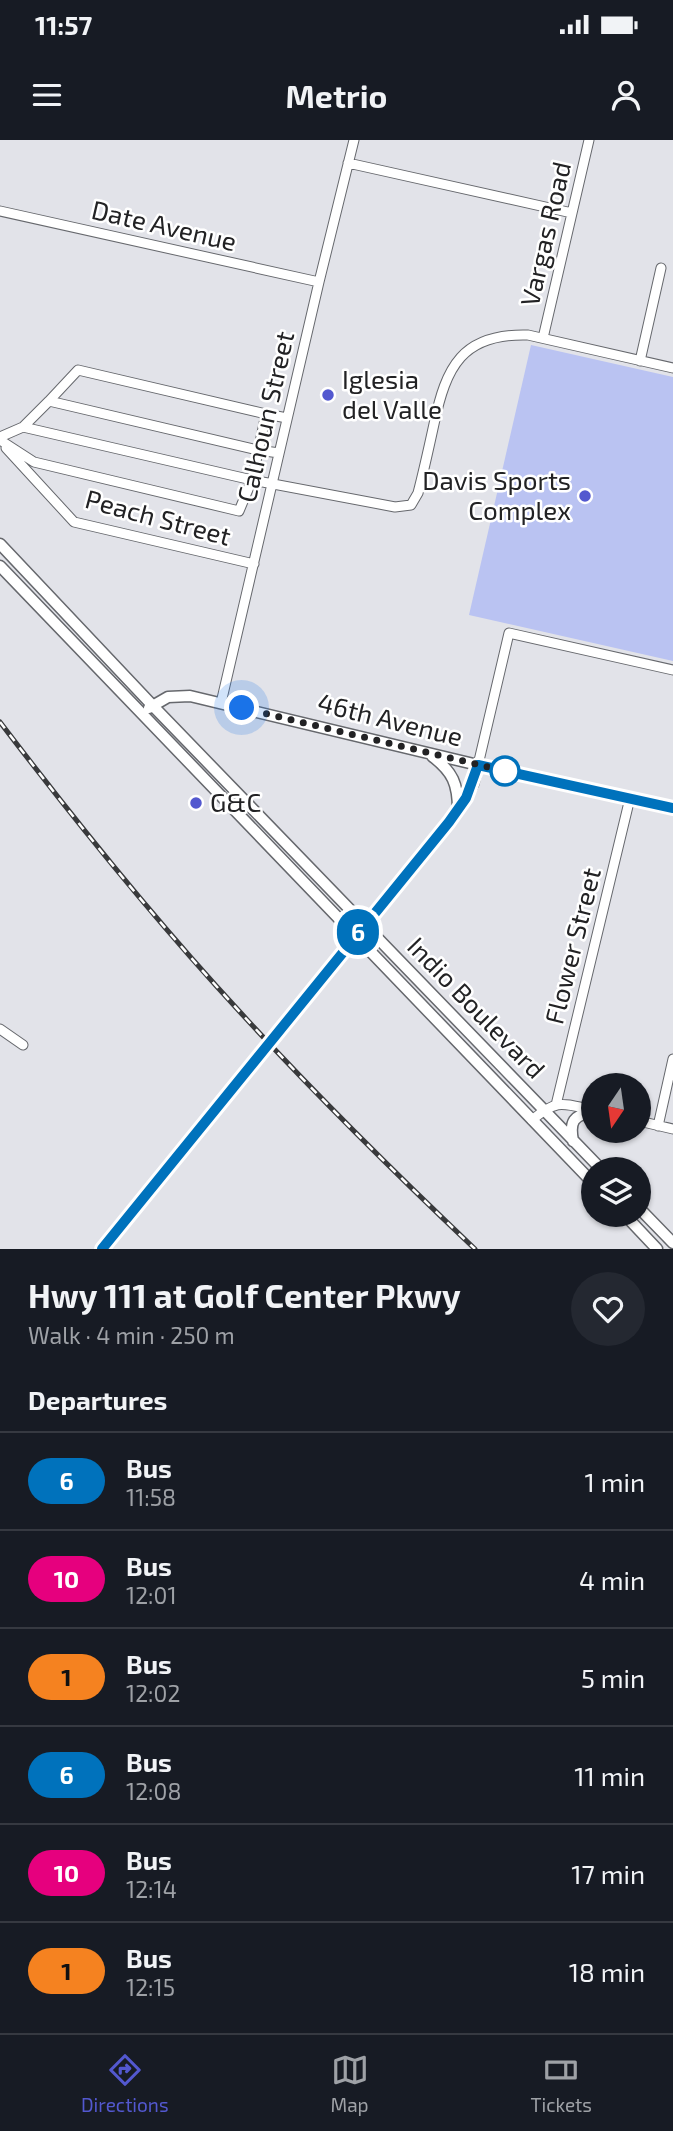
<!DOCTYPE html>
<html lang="en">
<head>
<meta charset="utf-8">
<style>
	body { margin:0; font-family:"Exo 2",sans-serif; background:#242831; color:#f1f3f6; height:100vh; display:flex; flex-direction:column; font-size:26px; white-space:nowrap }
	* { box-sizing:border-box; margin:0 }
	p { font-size:23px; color:#9ea1a6 }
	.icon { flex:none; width:38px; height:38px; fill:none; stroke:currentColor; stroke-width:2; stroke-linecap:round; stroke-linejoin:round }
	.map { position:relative; height:1109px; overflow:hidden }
	.details { display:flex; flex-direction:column; background:#171b24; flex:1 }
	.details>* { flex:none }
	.badge { padding:0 14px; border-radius:23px; font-size:24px; line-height:46px }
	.needle { width:46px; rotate:193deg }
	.tools { position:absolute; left:581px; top:933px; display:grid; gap:14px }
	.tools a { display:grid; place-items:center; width:70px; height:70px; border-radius:50%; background:#171b24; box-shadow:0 2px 5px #0004; font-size:35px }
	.you { position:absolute; width:35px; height:35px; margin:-18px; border:5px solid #fff; border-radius:50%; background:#1a73e8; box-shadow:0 0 0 10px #1a73e833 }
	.map>.badge { position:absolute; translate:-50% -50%; box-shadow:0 0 0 4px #fff }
	h2 { padding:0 28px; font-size:26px; line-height:63px }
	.round { display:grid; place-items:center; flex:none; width:74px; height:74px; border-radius:37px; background:#242831 }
	.head { display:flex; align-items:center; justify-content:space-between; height:119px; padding:0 28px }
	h1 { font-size:33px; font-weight:700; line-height:52px }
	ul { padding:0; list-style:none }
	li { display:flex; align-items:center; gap:21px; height:98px; padding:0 28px; border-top:2px solid #363941 }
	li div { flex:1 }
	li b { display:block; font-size:26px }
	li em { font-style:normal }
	li .badge { min-width:77px; font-weight:700; text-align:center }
	.status { display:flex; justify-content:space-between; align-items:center; height:49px; padding:0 35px; background:#171b24; direction:ltr }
	.status svg { height:19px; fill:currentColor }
	header { display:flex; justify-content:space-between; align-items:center; height:91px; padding:0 28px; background:#171b24; font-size:32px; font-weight:700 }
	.tabs { display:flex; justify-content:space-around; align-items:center; height:98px; border-top:2px solid #363941; background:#171b24; font-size:19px; color:#9ea1a6 }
	.tabs a { display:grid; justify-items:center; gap:4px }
	.tabs .current { color:#5358cf }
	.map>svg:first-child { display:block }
	.green { fill:#bac3f2 }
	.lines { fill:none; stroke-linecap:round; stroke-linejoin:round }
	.minor-casing { stroke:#66686d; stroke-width:11 }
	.major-casing { stroke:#66686d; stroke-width:13 }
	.minor { stroke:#fff; stroke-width:9 }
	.major { stroke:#fff; stroke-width:10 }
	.rail-casing { stroke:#393a3c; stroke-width:5 }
	.rail { stroke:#fff; stroke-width:2.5; stroke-dasharray:8; stroke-linecap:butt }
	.major-bridge-casing { stroke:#66686d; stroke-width:13; stroke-linecap:butt }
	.major-bridge { stroke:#fff; stroke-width:10 }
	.line-casing { stroke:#fff; stroke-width:16 }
	.line { stroke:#0072bc; stroke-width:10 }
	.walk { stroke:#222224; stroke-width:7; stroke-dasharray:0 12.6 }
	.poi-dot { fill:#5358cf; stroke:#fff; stroke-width:2.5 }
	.stop-dot { fill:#fff; stroke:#0072bc; stroke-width:3.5 }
	.labels { text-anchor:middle; stroke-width:5; stroke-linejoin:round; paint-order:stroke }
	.street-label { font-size:26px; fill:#222224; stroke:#fff }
	.poi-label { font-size:26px; fill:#222224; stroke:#fff; text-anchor:start }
</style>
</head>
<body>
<div class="status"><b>11:57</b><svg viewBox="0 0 49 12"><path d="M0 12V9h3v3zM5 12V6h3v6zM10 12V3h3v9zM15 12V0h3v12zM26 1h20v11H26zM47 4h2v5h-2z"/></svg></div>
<header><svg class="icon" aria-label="menu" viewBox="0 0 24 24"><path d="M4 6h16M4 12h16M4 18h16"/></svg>Metrio<svg class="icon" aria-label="person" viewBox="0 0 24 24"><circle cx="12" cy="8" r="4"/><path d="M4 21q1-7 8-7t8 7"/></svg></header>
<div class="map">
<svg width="673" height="1109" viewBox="0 0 673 1109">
	<rect width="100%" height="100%" fill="#e2e3e9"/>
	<path class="green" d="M 531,205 L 673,237 L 673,521 L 469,475 Z"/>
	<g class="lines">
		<defs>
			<path id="minor" d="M 348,23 L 572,73
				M 0,71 L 319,142
				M 543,198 L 589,0
				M 640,221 L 661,128
				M 266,274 L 287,278
				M 23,287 L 252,340 L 395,367 L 411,365 L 418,353 C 424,330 429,307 434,284 C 446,227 462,193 528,195 L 673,228
				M 0,297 L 23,287 L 49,261 L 258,310 L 279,313
				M 0,300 L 34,322 L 239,371 L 252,340 L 266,274 L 78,230 L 49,261
				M 6,308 L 74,382 L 254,424
				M 221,563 L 319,142 L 354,0
				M 478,625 L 509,493 L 673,530
				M 0,889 L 23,905
				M 556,965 L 630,658
				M 532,980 C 557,959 562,963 592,970
				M 639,981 L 673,989
				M 658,986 L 673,919"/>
			<path id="major" d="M 0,404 L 153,566 L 601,1029
				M 0,426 L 593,1043
				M 149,568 L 168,557 L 190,556 L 478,625 L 673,668
				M 432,616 C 453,632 458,644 458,670
				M 376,771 L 458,670 L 473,644 L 478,625
				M 573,1001 C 569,980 574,977 592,970
				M 639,1068 L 673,1103
				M 624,1074 L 657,1109
				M 102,1109 L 190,1000"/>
		</defs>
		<use href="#minor" class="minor-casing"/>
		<use href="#major" class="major-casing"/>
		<use href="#minor" class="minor"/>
		<use href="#major" class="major"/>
		<defs>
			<path id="rail" d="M 0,582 C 76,682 155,780 240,872 C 315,954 394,1032 475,1109"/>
		</defs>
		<use href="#rail" class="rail-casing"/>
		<use href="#rail" class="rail"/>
		<defs>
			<path id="major-bridge" d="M 190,1000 L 376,771"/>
		</defs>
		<use href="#major-bridge" class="major-bridge-casing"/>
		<use href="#major-bridge" class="major-bridge"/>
	</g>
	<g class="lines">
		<defs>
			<path id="line" d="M 102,1109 L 449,682 L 466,658 L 478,625 L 673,668"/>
		</defs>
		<use href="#line" class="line-casing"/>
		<use href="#line" class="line"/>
		<path class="walk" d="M 242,568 L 509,632 L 505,631"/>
	</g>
	<g class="poi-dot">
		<circle cx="328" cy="255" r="7"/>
		<circle cx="585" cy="356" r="7"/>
		<circle cx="196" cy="663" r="7"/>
	</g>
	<circle class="stop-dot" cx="505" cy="631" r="14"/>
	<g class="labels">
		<g class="street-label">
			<text transform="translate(164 86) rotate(13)" y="9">Date Avenue</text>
			<text transform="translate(546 94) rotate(-77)" y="9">Vargas Road</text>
			<text transform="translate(266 277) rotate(-77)" y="9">Calhoun Street</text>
			<text transform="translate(158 378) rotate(15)" y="9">Peach Street</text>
			<text transform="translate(390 580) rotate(14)" y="9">46th Avenue</text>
			<text transform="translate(573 806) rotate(-76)" y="9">Flower Street</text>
			<text transform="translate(476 868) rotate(46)" y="9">Indio Boulevard</text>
		</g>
		<g class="poi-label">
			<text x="342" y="249">Iglesia<tspan x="342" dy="30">del Valle</tspan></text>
			<text x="571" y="350" text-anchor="end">Davis Sports<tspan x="571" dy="30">Complex</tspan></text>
			<text x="210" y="672">G&amp;C</text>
		</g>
	</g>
</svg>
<div class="tools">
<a><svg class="needle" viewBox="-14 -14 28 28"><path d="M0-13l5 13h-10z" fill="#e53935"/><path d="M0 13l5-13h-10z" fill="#9ea1a6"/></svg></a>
<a><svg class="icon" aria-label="layers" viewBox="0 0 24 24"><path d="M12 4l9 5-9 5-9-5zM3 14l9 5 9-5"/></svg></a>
</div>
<div class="you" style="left:242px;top:568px"></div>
<b class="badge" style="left:358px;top:792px;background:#0072bc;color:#fff">6</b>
</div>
<section class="details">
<div class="head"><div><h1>Hwy 111 at Golf Center Pkwy</h1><p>Walk · 4 min · 250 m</p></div><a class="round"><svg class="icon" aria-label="heart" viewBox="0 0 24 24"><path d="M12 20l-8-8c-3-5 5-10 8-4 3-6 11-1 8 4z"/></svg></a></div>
<h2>Departures</h2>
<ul>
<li><span class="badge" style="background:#0072bc;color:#fff">6</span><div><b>Bus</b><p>11:58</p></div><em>1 min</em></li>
<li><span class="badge" style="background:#e6007e;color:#fff">10</span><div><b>Bus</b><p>12:01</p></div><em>4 min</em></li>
<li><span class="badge" style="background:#f58220;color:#111">1</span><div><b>Bus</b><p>12:02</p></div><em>5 min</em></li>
<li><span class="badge" style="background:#0072bc;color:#fff">6</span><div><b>Bus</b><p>12:08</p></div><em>11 min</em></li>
<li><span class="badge" style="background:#e6007e;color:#fff">10</span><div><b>Bus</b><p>12:14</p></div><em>17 min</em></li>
<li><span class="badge" style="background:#f58220;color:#111">1</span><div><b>Bus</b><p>12:15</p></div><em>18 min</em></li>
</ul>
</section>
<nav class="tabs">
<a class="current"><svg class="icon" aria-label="directions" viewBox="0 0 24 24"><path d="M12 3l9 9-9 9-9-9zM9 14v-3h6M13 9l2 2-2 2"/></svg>Directions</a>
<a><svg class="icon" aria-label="map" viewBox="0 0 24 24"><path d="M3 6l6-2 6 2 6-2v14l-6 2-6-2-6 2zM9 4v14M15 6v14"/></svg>Map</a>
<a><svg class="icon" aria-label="tickets" viewBox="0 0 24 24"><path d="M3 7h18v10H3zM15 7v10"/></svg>Tickets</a>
</nav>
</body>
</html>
